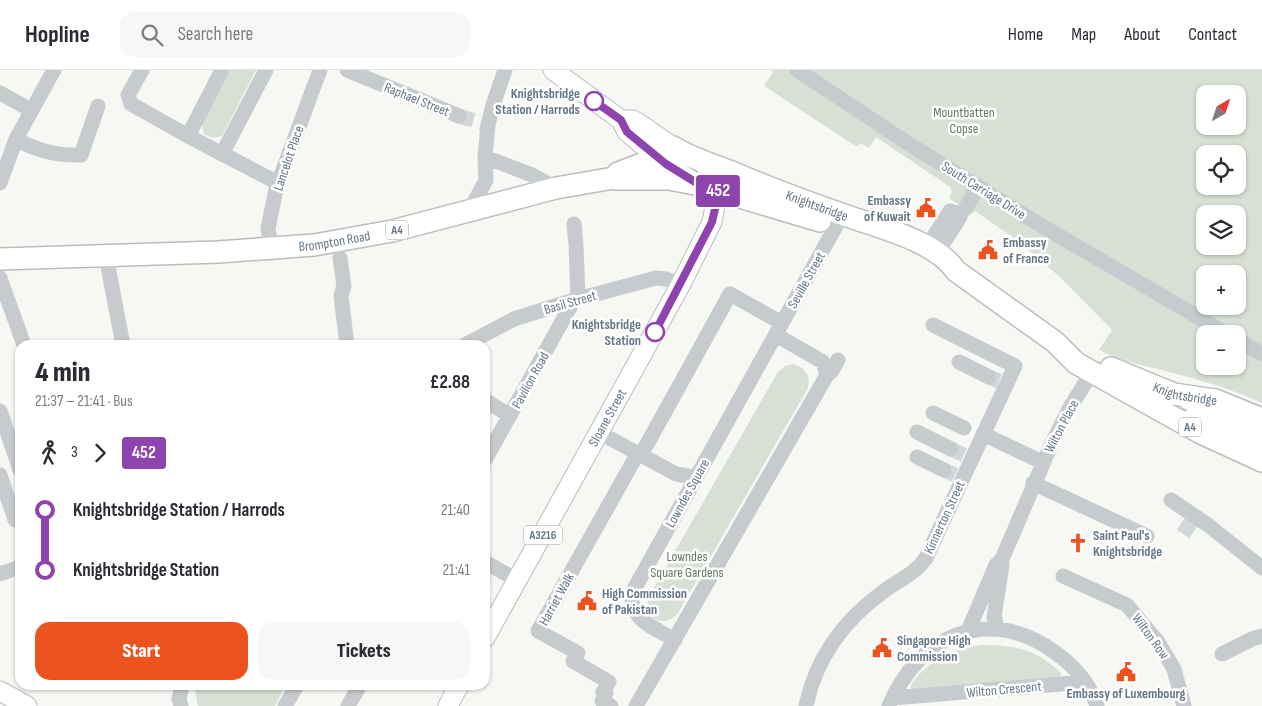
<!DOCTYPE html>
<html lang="en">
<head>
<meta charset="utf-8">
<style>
	body { margin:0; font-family:"Sofia Sans Condensed",sans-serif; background:#f7f7f7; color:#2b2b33; height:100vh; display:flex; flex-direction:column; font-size:19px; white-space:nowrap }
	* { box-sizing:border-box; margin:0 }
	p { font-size:16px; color:#7c7c81 }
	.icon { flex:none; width:28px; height:28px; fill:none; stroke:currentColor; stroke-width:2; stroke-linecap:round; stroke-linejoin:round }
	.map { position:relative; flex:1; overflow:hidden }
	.sheet { position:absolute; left:15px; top:270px; width:475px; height:350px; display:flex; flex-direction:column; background:#fff; border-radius:15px; box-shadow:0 1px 4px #0004 }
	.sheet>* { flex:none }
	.badge { padding:0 10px; border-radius:4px; font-size:18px; line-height:32px }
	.needle { width:32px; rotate:39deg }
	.controls { position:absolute; left:1196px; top:15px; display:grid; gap:10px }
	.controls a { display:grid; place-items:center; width:50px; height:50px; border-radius:10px; background:#fff; box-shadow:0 1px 4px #0004; font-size:25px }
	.map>.badge { position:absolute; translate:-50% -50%; box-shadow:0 0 0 2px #fff }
	.legs { display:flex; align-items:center; gap:8px; height:55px; padding:0 20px; font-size:16px }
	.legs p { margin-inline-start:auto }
	.overview { display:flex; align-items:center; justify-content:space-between; height:85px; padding:0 20px }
	h1 { font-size:28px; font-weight:800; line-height:38px }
	.action { display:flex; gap:10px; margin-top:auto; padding:10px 20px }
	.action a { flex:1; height:58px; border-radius:15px; background:#ed531f; color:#fff; font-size:20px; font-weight:800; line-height:58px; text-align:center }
	.action a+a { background:#f7f7f7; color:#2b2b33 }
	ul { padding:0 20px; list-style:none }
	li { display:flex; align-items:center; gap:18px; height:60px; font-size:19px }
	li i { display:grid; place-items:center; width:8px; height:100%; margin:0 6px; background:currentColor }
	li i::after { content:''; width:12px; height:12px; margin:-6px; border:4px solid; border-radius:50%; background:#fff }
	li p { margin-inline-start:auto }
	li:first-child i { background:linear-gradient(#0000 50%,currentColor 0) }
	li:last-child i { background:linear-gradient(currentColor 50%,#0000 0) }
	header { display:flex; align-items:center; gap:30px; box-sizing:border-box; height:70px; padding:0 25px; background:#fff; border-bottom:1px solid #e1e1e2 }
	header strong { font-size:24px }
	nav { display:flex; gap:28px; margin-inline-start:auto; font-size:18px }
	.search { width:350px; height:45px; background:#f7f7f7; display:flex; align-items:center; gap:12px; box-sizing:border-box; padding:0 18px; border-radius:15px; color:#7c7c81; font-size:19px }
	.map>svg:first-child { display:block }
	.green { fill:#d8e0d5; fill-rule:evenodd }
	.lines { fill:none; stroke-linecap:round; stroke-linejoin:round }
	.minor-tunnel { stroke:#d2d7d9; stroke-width:15; stroke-dasharray:15 8; stroke-linecap:butt }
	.major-casing { stroke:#babec2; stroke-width:21 }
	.highway-casing { stroke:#b9bdc0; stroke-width:24 }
	.minor { stroke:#c7cbce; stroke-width:15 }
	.major { stroke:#fff; stroke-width:19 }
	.highway { stroke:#fff; stroke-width:21 }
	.line-1-casing { stroke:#fff; stroke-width:11 }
	.line-1 { stroke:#8e44ad; stroke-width:8 }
	.stop-1-dot { fill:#fff; stroke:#8e44ad; stroke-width:2.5 }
	.labels { text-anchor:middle; stroke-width:5; stroke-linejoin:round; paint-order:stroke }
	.shield { fill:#fff; stroke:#93a0ab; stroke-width:1 }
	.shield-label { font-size:12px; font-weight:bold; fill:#657787 }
	.stop-label { font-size:14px; font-weight:bold; fill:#657787; stroke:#fff; text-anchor:end }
	.street-label { font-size:14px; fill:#657787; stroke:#fff }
	.park-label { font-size:14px; fill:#657960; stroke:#fff }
	.poi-label { font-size:14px; font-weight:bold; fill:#657787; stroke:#fff; text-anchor:start }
</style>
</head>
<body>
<header>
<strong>Hopline</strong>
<div class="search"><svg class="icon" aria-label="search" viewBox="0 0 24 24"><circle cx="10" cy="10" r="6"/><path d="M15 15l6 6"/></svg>Search here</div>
<nav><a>Home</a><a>Map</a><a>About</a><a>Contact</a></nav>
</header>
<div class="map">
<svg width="1262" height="636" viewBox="0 0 1262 636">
	<rect width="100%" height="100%" fill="#f7f7f4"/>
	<path class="green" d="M 230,0 L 256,0 L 222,66 L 213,68 L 204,64 L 202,54 Z
		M 771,0 L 1262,0 L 1262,333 C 1230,318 1195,309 1162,300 C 1140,295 1118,290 1099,280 L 1112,260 L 1060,207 L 1014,168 L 975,141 L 972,144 L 949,128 L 952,122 L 950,117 L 876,67 L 869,78 L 860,73 L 857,77 L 764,16 L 773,2 ZM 1205,24 L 1238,24 L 1238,56 L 1205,56 ZM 1205,84 L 1238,84 L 1238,116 L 1205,116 ZM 1205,144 L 1238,144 L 1238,176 L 1205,176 ZM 1205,204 L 1238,204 L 1238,236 L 1205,236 ZM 1205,264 L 1238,264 L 1238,296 L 1205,296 Z
		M 793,294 C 805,297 811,306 808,318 L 678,543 C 667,555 653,554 647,538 L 648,528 L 778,302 L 785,296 Z
		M 982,575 C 1015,575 1036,579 1061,603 L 1060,609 L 911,620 C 910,614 913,612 917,607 C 934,587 957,578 982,575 Z
		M 196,615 L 286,615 L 275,636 L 198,636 L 195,620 Z"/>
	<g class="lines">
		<path class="minor-tunnel" d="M 459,46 L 485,54
			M 989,307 L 999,311
			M 951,379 L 964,385
			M 944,400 L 955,405
			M 1183,464 L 1193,449"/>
		<defs>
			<g id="major">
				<path d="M 553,0 L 621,50 L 627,62 L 666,94 L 694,112"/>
				<path d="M 621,50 L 633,50 L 640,54 L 673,77"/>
				<path d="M 1187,329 L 1262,363"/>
				<path d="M 1192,348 L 1262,378"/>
				<path id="s1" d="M 485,568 L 681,214 L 712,152 L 719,116 L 703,92"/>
				<path d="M 0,621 L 27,636"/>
				<path d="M 448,636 L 459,615"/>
			</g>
			<g id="highway">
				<path d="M 617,109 L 669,109 L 700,115 L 820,151"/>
				<path id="s2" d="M 0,189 L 218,182 L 314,175 L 392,161 L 556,118 L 614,108 L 618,103 L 642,94 L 673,77 C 691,88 710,94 729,101 C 769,118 809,133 850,147 C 882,158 937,172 956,201 L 1055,272 L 1076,293 L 1201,363 L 1262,391"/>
				<path id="s3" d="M 1111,298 L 1174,324 L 1215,330 L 1262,349"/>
			</g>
		</defs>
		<use href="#major" class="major-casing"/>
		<use href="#highway" class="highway-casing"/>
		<path class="minor" d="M 142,0 L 128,25 L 131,34 L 188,66 L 278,113
			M 347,0 L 459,46
			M 797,0 L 909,74 L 1042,156 L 1227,264
			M 0,23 L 31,40
			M 188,66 L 222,0
			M 16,69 C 37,81 57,86 81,85 L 98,36
			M 222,84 L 266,0
			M 485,87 L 532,105 L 556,118
			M 0,113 L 16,69 L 54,0
			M 965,139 L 973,126 L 973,122
			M 470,140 L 486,110 L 485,87 L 488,55 L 493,35 L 505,0
			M 574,154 L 576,175 L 578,229
			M 272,179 L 268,159 L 276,119 L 320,0
			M 933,180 L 937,173 L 944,172 L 960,147 L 957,143 L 950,141 L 934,166 L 937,173
			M 106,186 L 123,275
			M 340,188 L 344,216 L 341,226 L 347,275
			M 0,208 L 24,275
			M 776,265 L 823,292 L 827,305
			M 1238,270 L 1262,284
			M 465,275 L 514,249 L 574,230 L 656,208 L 666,209 L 681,214
			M 959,292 L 989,307
			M 485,330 L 510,346
			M 0,341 L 20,400
			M 933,343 L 964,358
			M 917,362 L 951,379
			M 600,363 L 676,404 L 694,407 L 699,402
			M 983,364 L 1042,392
			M 641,385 L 730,224 L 782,253
			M 917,387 L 944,400
			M 485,390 L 574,230
			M 0,405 L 15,450 L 20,449
			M 1033,413 L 1147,466
			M 1171,430 L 1208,455 L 1262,498
			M 485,492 L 517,510
			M 0,504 L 20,497
			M 1063,506 L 1127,535 L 1158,572 L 1174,599 L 1184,636
			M 998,559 L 994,547 L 1002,495
			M 968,561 L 996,495 L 1002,489 L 1051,375 L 1069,339 L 1092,302
			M 675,570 C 655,558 629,550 632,523 L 836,156
			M 1222,584 L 1252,569 L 1262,566
			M 893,628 L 1085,612
			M 181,636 L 179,629 L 182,615
			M 285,636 L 297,615
			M 348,636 L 360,615
			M 611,636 L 602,631 L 606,623 L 603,622 L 609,612 L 573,591 L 578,583 L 538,561 L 638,383
			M 636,636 L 827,305 L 831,302 L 838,290
			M 806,636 C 816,587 844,550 884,521 C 899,510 916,503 926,488 L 1015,296 L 933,255
			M 889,636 C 919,564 990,534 1056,583 C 1074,596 1090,614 1097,636"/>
		<use href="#major" class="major"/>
		<use href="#highway" class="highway"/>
	</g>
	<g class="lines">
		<defs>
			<path id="line-1" d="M 594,31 L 621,50 L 627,62 L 666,94 L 700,115 L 719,121 L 712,152 L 655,262"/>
		</defs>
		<use href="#line-1" class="line-1-casing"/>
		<use href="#line-1" class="line-1"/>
	</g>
	<defs>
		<symbol id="civic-bare" viewBox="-9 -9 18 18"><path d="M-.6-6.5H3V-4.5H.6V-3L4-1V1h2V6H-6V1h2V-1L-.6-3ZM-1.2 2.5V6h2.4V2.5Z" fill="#ed531f" stroke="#fff" stroke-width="2.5" paint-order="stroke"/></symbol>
		<symbol id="church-bare" viewBox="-9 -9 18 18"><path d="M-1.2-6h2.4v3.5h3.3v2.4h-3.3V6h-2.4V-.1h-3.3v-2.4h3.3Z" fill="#ed531f" stroke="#fff" stroke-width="2.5" paint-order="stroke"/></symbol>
	</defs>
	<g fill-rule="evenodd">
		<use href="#civic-bare" x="912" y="124" width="28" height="28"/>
		<use href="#civic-bare" x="974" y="166" width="28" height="28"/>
		<use href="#church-bare" x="1064" y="459" width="28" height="28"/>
		<use href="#civic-bare" x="573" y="517" width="28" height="28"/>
		<use href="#civic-bare" x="868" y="564" width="28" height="28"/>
		<use href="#civic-bare" x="1112" y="588" width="28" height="28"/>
	</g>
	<g class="stop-1-dot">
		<circle cx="594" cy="31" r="9"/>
		<circle cx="655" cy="262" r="9"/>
	</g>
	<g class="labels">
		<g class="shield">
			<rect x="386" y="150.5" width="22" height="19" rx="4"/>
			<rect x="1179" y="347.5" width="22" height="19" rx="4"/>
			<rect x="524" y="455.5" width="38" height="19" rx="4"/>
		</g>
		<g class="shield-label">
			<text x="397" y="164">A4</text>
			<text x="1190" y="361">A4</text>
			<text x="543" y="469">A3216</text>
		</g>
		<g class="stop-label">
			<text x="580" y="28">Knightsbridge<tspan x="580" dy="16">Station / Harrods</tspan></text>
			<text x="641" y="259">Knightsbridge<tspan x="641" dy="16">Station</tspan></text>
		</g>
		<g class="street-label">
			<text transform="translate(417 29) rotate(22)" y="5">Raphael Street</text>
			<text transform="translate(288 88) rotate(-71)" y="5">Lancelot Place</text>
			<text transform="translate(984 120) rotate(32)" y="5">South Carriage Drive</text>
			<text dy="5" stroke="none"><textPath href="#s2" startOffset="845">Knightsbridge</textPath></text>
			<text dy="5" stroke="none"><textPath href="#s2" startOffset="335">Brompton Road</textPath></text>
			<text transform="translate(806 210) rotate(-61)" y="5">Seville Street</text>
			<text transform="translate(570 232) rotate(-16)" y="5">Basil Street</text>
			<text transform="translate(530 310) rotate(-61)" y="5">Pavilion Road</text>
			<text dy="5" stroke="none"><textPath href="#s3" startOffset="79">Knightsbridge</textPath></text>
			<text dy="5" stroke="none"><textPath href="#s1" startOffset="252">Sloane Street</textPath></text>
			<text transform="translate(1061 356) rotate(-62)" y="5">Wilton Place</text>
			<text transform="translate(687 423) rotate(-61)" y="5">Lowndes Square</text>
			<text transform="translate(944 447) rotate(-65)" y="5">Kinnerton Street</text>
			<text transform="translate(556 529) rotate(-61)" y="5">Harriet Walk</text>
			<text transform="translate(1151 566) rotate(54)" y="5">Wilton Row</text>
			<text transform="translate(1004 619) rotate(-5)" y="5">Wilton Crescent</text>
		</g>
		<g class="park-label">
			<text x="964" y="47">Mountbatten<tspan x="964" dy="16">Copse</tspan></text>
			<text x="687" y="491">Lowndes<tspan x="687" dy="16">Square Gardens</tspan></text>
		</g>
		<g class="poi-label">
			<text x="911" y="135" text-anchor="end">Embassy<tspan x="911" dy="16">of Kuwait</tspan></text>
			<text x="1003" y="177">Embassy<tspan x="1003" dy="16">of France</tspan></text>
			<text x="1093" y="470">Saint Paul's<tspan x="1093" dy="16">Knightsbridge</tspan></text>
			<text x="602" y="528">High Commission<tspan x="602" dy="16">of Pakistan</tspan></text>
			<text x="897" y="575">Singapore High<tspan x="897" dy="16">Commission</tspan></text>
			<text x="1126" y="628" text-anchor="middle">Embassy of Luxembourg</text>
		</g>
	</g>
</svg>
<div class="controls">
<a><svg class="needle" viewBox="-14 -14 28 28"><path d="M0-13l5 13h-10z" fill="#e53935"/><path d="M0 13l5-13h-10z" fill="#7c7c81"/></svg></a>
<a><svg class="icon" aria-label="locate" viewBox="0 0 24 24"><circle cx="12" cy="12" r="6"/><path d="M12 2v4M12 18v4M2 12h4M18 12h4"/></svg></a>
<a><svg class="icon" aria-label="layers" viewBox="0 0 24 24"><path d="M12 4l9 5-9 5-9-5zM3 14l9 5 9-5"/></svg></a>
<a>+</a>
<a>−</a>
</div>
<b class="badge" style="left:718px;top:121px;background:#8e44ad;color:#fff">452</b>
<section class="sheet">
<div class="overview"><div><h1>4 min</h1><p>21:37 – 21:41 · Bus</p></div><b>£2.88</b></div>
<div class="legs"><svg class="icon" aria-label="walk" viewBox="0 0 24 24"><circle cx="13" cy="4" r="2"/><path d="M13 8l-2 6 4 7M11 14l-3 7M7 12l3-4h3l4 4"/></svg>3<svg class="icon" aria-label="forward" viewBox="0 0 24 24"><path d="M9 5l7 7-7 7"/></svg><b class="badge" style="background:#8e44ad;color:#fff">452</b></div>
<ul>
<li><i style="color:#8e44ad"></i><b>Knightsbridge Station / Harrods</b><p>21:40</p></li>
<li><i style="color:#8e44ad"></i><b>Knightsbridge Station</b><p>21:41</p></li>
</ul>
<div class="action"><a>Start</a><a>Tickets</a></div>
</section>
</div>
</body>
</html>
